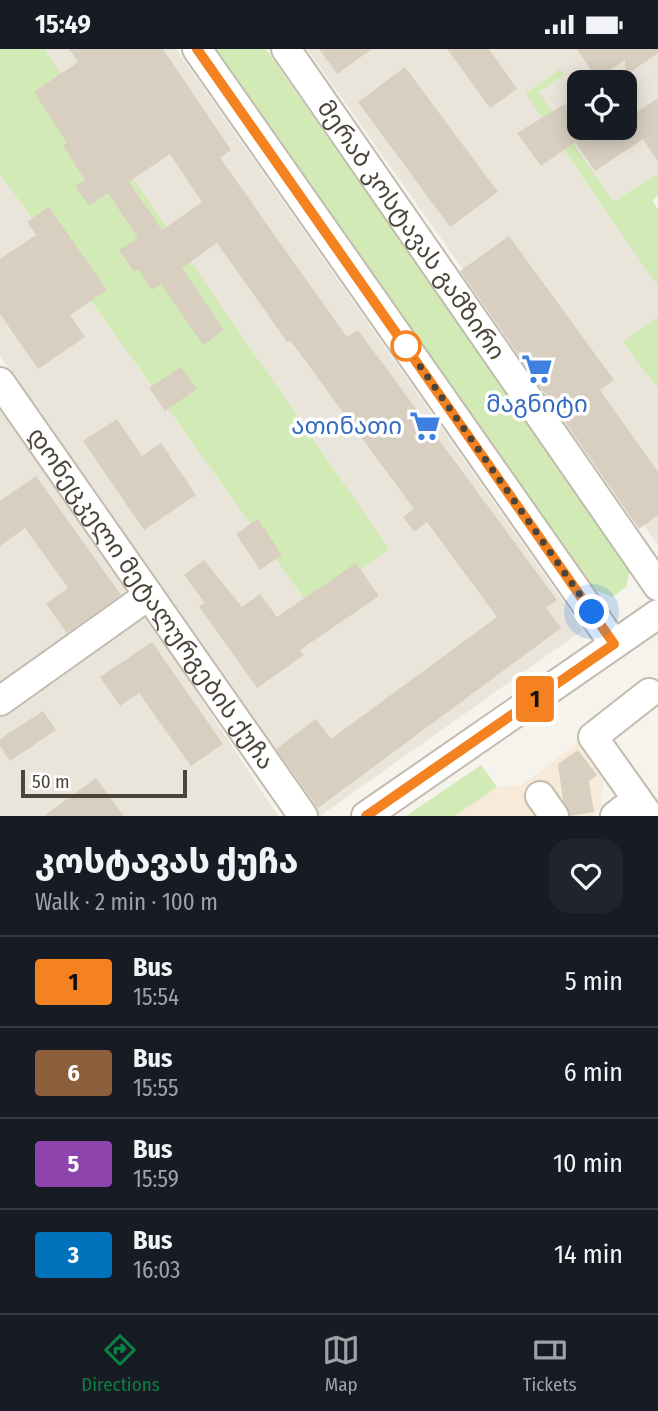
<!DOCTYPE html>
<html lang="en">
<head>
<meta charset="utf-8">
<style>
	body { margin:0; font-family:"Fira Sans Condensed","Noto Sans Georgian",sans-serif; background:#20242c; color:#f1f3f6; height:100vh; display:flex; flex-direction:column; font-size:26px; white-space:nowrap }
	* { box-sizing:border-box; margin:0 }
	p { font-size:23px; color:#9ea1a6 }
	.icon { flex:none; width:38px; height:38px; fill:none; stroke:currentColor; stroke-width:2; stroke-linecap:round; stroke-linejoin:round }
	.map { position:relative; height:767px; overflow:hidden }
	.details { display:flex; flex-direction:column; background:#171b24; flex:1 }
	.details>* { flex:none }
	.badge { padding:0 14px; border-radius:5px; font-size:24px; line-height:46px }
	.tools { position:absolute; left:567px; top:21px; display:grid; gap:14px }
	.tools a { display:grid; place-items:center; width:70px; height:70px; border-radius:14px; background:#171b24; box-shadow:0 4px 18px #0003; font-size:35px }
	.scale { position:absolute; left:21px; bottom:18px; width:166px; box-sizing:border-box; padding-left:7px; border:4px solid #4b4439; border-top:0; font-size:19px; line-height:24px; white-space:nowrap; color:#4b4439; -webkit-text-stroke:5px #fff; paint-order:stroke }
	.you { position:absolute; width:35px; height:35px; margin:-18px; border:5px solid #fff; border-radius:50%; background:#1a73e8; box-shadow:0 0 0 10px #1a73e833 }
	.map>.badge { position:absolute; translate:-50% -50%; box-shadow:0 0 0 4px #fff }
	.round { display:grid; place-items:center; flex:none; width:74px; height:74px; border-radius:21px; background:#20242c }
	.overview { display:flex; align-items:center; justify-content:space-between; height:119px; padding:0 35px }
	h1 { font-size:33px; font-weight:800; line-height:52px }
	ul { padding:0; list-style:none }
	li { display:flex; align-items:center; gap:21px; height:91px; padding:0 35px; border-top:2px solid #363941 }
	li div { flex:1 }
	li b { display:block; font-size:26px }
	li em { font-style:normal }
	li .badge { min-width:77px; font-weight:700; text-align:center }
	.status { display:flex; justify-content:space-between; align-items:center; height:49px; padding:0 35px; background:#171b24; direction:ltr }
	.status svg { height:19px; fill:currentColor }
	.tabs { display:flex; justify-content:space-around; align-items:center; height:98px; border-top:2px solid #363941; background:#171b24; font-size:19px; color:#9ea1a6 }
	.tabs a { display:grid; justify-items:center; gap:4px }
	.tabs .current { color:#0b8043 }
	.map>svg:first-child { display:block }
	.residential { fill:#eae5da; fill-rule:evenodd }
	.commercial { fill:#f7ead8 }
	.green { fill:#d2eab5 }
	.building { fill:#d8cfc1; fill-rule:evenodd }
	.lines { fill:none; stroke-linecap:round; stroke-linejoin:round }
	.minor-casing { stroke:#c2bbae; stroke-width:32 }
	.minor { stroke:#fff; stroke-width:28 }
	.line-casing { stroke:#fff; stroke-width:16 }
	.line { stroke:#f58220; stroke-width:10 }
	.walk { stroke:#4b4439; stroke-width:7; stroke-dasharray:0 12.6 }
	.stop-dot { fill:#fff; stroke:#f58220; stroke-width:3.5 }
	.labels { text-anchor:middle; stroke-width:7; stroke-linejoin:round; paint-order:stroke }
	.street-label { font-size:24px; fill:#4b4439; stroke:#fff }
	.shop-label { font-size:24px; fill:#366cbe; stroke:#fff }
</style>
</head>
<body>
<div class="status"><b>15:49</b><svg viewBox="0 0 49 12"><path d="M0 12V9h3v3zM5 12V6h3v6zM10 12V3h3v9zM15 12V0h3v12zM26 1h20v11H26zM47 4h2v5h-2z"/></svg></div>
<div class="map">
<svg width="658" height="767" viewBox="0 0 658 767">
	<rect width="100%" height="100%" fill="#f6f3ec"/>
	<path class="residential" d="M 44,0 L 176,0 L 583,581 L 320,767 L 317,767 L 0,307 L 0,125 L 310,558 L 388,499 Z
		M 307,0 L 658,0 L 658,124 L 613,154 L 539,43 L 564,26 L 560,20 L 525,44 L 658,238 L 658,496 ZM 579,33 L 625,33 L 625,79 L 579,79 Z
		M 0,358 L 133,544 L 0,638 Z
		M 144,563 L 278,767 L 0,767 L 0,666 Z"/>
	<path class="commercial" d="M 582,690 L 604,726 L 601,759 L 592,767 L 455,767 L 497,738 L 521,737 Z"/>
	<path class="green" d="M 0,0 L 44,0 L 389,500 L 310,558 L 0,125 Z
		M 213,0 L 266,0 L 630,521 L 626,538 L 612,548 L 592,540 Z
		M 560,20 L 564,26 L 539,43 L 613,153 L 658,124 L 658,147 L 652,151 L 658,160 L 658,238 L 525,44 Z
		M 658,267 L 658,340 L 623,293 Z
		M 481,716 L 497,738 L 455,767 L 406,767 Z"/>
	<path class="building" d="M 69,0 L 163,0 L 231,101 L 220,109 L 347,288 L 358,281 L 557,551 L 546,559 L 561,579 L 318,759 L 276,700 L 316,670 L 331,690 L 497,568 L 427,473 L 414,483 L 403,468 L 414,460 L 290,291 L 287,293 L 217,194 L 182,219 L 224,281 L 203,296 L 161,235 L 152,241 L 138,220 L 134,223 L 119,201 L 138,189 L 108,144 L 89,157 L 75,137 L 85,131 L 63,97 L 67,94 L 34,43 L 78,13 ZM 170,105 L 202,153 L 162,181 L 129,133 Z
		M 319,0 L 372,0 L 337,25 Z
		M 447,0 L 489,0 L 517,40 L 490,59 Z
		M 577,0 L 658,0 L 658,4 L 625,27 L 625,11 L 597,30 Z
		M 405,18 L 498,143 L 450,178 L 358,53 Z
		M 658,49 L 658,113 L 643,90 L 595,122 L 575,93 L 541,117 L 517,84 L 565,55 L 578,79 L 625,79 L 625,71 Z
		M 49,158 L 107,241 L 70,266 L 85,288 L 38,320 L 0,265 L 0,210 L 36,186 L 27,173 Z
		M 509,187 L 614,331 L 600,341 L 658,423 L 658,466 L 639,480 L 460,222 Z
		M 181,318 L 197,340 L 165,362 L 149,339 Z
		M 117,370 L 142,407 L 161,394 L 196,446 L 144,481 L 83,392 Z
		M 36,427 L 121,546 L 67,584 L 46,555 L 68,539 L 25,479 L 0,497 L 0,452 Z
		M 258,470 L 282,506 L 260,521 L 236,485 Z
		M 204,511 L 242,558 L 260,545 L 277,568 L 356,514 L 379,547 L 300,601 L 304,606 L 257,639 L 199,557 L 205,554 L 184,526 Z
		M 152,593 L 223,695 L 191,717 L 139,644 L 120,657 L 100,628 Z
		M 43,662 L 56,681 L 10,712 L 0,697 L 0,690 Z
		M 578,701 L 597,726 L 589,732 L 594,763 L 570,767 L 563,751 L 558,715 Z
		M 96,729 L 124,767 L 44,767 Z"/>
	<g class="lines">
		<defs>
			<g id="minor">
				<path d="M 197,0 L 614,595"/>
				<path id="s1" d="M 286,0 L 658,537"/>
				<path id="s2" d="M 0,333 L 303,767"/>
				<path d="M 649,644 L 593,688 L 649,767"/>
				<path d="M 0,652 L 149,546"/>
				<path d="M 540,747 L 554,767"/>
				<path d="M 366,767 L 658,565"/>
				<path d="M 615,767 L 637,750"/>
			</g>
		</defs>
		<use href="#minor" class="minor-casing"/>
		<use href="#minor" class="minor"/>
	</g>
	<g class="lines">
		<defs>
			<path id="line" d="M 197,0 L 614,595 L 366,767"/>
		</defs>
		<use href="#line" class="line-casing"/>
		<use href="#line" class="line"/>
		<path class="walk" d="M 406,297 L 592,563"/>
	</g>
	<defs>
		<symbol id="supermarket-bare" viewBox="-9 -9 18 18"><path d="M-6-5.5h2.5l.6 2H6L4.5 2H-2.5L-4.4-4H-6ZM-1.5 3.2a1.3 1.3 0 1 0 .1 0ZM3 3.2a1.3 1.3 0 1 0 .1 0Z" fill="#3f7fe0" stroke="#fff" stroke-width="2.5" paint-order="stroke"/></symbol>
	</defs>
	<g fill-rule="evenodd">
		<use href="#supermarket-bare" x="515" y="298" width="44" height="44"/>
		<use href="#supermarket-bare" x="403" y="355" width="44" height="44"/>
	</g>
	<circle class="stop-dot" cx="406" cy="297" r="14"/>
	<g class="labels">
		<g class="street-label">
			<text dy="8" stroke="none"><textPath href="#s1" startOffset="220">მერაბ კოსტავას გამზირი</textPath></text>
			<text dy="8" stroke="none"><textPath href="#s2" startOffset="264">დონეცკელი მეტალურგების ქუჩა</textPath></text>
		</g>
		<g class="shop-label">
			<text x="537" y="363">მაგნიტი</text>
			<text x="402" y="385" text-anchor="end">ათინათი</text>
		</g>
	</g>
</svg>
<div class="tools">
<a><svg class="icon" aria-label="locate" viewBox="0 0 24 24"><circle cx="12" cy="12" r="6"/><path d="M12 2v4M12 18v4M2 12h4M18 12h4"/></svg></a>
</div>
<div class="scale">50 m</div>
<div class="you" style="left:592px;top:563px"></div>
<b class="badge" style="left:535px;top:650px;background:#f58220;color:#111">1</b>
</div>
<section class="details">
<div class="overview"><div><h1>კოსტავას ქუჩა</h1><p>Walk · 2 min · 100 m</p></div><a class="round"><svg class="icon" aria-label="heart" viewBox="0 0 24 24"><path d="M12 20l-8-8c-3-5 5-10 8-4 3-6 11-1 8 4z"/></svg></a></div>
<ul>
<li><span class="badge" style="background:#f58220;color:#111">1</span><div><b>Bus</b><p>15:54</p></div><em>5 min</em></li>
<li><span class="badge" style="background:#8b5e3c;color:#fff">6</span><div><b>Bus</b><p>15:55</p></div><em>6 min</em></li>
<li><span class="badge" style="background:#8e44ad;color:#fff">5</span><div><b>Bus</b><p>15:59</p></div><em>10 min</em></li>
<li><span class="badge" style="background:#0072bc;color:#fff">3</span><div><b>Bus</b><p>16:03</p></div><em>14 min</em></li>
</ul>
</section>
<nav class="tabs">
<a class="current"><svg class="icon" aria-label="directions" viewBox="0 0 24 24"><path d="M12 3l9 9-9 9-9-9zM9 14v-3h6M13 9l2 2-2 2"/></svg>Directions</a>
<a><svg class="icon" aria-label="map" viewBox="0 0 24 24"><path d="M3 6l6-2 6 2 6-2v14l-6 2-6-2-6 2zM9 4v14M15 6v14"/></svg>Map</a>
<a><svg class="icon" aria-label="tickets" viewBox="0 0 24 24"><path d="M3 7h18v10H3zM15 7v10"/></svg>Tickets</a>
</nav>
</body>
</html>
